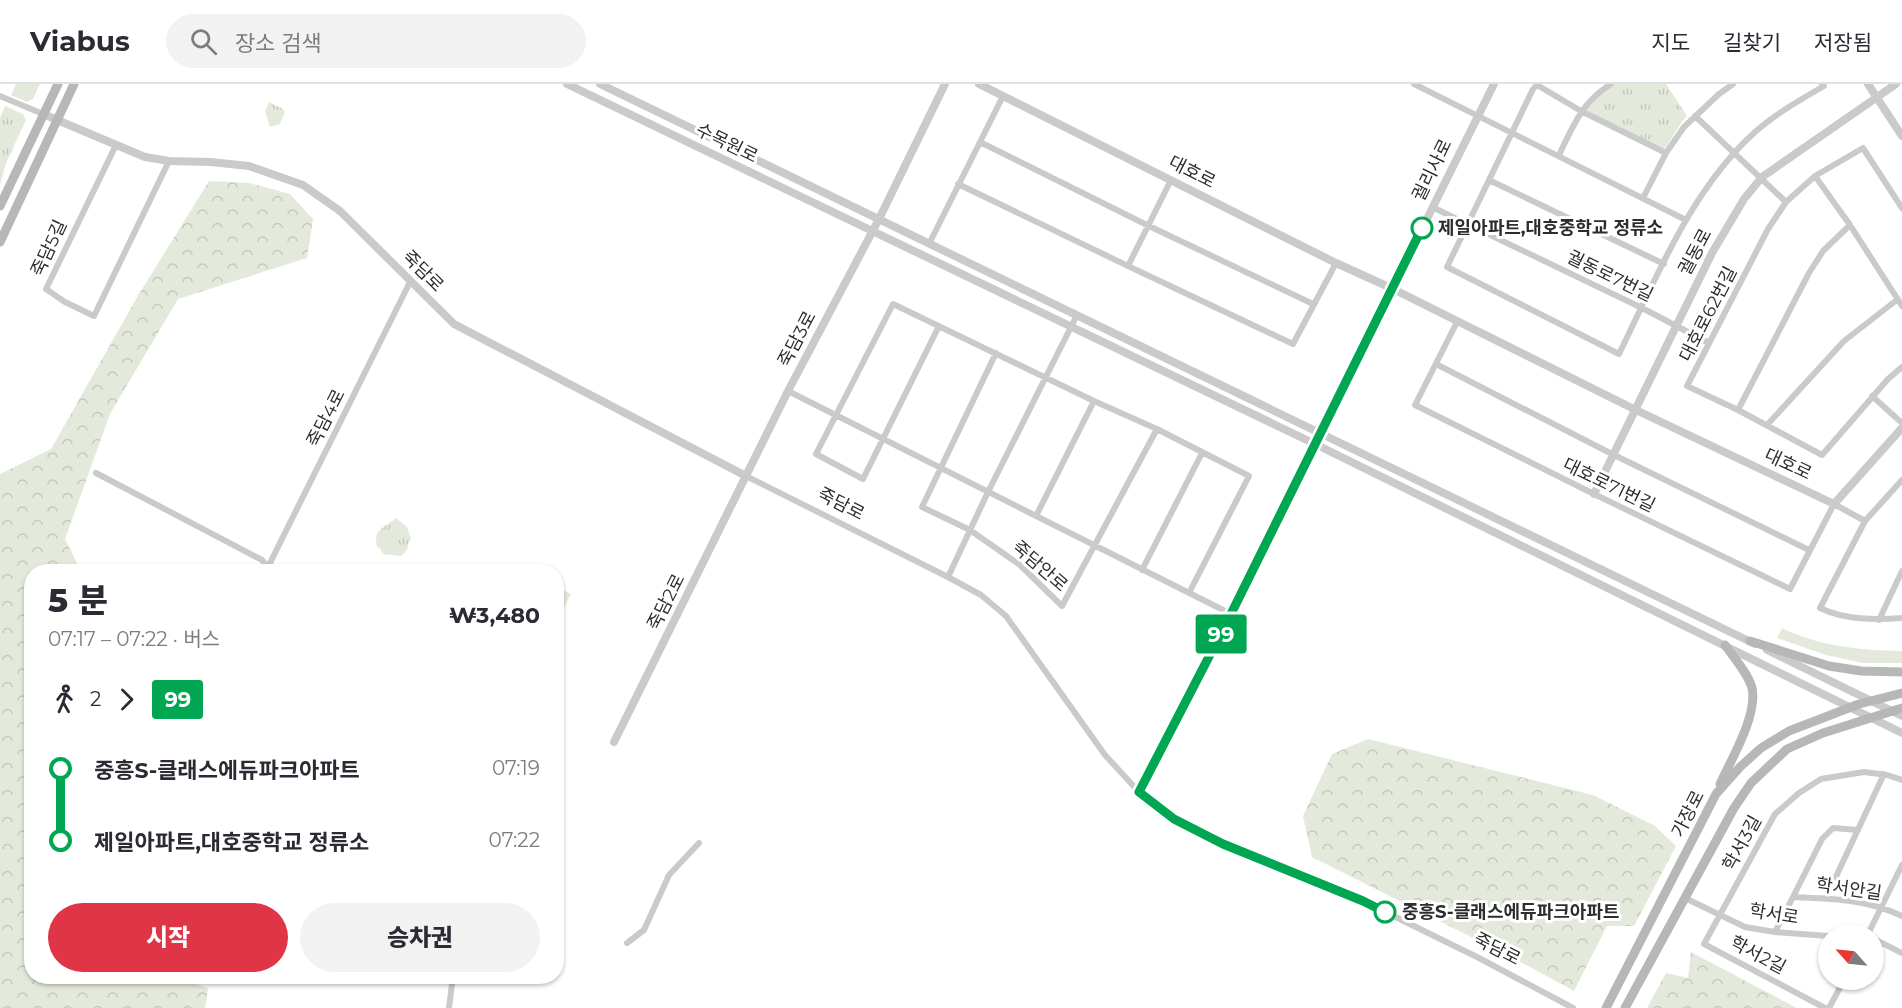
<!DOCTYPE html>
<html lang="ko">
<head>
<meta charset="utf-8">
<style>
	body { margin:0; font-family:Montserrat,"Noto Sans KR",sans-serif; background:#f2f2f3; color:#2b2b33; height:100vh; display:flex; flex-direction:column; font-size:22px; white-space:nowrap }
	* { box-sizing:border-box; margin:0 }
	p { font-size:20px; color:#7c7c81 }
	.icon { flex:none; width:33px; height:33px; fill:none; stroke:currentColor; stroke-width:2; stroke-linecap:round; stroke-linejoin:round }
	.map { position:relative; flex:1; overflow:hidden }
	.drawer { position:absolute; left:24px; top:480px; width:540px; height:420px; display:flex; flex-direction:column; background:#fff; border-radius:24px; box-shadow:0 2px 4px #0004 }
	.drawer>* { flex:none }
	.badge { padding:0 12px; border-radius:4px; font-size:21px; line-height:39px }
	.needle { width:39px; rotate:297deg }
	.fabs { position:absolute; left:1818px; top:840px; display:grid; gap:12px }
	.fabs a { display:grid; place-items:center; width:66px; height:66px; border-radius:50%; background:#fff; box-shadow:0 2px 4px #0004; font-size:30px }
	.map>.badge { position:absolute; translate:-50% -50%; box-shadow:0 0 0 3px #fff }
	.legs { display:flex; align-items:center; gap:9px; height:66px; padding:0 24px; font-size:20px }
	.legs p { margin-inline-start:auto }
	.overview { display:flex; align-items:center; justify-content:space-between; height:102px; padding:0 24px }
	h1 { font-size:33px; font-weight:800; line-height:45px }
	.button { display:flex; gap:12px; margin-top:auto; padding:12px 24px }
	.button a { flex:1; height:69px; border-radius:36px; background:#df3546; color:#fff; font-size:24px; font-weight:800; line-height:69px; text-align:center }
	.button a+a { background:#f2f2f3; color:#2b2b33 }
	ul { padding:0 24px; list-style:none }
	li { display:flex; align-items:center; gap:21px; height:72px; font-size:22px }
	li i { display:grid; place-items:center; width:9px; height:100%; margin:0 8px; background:currentColor }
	li i::after { content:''; width:15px; height:15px; margin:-8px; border:4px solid; border-radius:50%; background:#fff }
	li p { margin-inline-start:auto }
	li:first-child i { background:linear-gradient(#0000 50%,currentColor 0) }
	li:last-child i { background:linear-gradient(currentColor 50%,#0000 0) }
	header { display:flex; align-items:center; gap:36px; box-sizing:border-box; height:84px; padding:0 30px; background:#fff; border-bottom:2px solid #e1e1e2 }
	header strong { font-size:28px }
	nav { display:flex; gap:33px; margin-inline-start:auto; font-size:21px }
	.search { width:420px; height:54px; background:#f2f2f3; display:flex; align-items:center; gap:15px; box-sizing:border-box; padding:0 21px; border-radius:33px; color:#7c7c81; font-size:22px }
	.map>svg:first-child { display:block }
	.grass { fill:#e4eadb }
	.forest { fill:url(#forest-crowns) }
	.park { fill:url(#park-tufts) }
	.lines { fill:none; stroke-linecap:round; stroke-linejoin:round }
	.minor { stroke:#cacaca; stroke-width:6 }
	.tertiary { stroke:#cacaca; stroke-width:8 }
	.secondary { stroke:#b7b7b7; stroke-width:9 }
	.line-1-casing { stroke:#fff; stroke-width:14 }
	.line-1 { stroke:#00a651; stroke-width:9 }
	.stop-1-dot { fill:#fff; stroke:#00a651; stroke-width:3 }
	.labels { text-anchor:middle; stroke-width:6; stroke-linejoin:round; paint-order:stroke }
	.street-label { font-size:18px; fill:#2d2d2d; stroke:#fff }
	.stop-label { font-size:18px; font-weight:bold; fill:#2d2d2d; stroke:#fff; text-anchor:start }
</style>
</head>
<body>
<header>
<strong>Viabus</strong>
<div class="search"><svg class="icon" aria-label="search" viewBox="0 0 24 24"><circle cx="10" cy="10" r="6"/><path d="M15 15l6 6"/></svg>장소 검색</div>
<nav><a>지도</a><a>길찾기</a><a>저장됨</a></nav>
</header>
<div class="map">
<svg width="1902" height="924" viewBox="0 0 1902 924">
	<defs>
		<pattern id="forest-crowns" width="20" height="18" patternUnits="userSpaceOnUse" patternTransform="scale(1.5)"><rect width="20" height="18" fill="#e4eadb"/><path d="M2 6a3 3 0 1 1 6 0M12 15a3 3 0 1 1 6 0" fill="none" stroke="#c4c9bc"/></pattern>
		<pattern id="park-tufts" width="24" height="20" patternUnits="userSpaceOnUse" patternTransform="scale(1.5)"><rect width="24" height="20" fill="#e4eadb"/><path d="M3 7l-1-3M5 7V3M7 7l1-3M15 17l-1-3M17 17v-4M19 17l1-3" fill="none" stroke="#c4c9bc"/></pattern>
	</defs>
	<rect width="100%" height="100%" fill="#fff"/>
	<path class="grass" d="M 16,0 L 40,0 L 33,15 L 27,18 L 11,11 Z
		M 1782,544 C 1821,563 1860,566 1902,567 L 1902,579 L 1863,579 L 1826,571 L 1777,554 Z"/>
	<path class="forest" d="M 209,97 L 249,99 L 290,110 L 313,135 L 307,174 L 178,215 L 110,330 L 65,455 L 81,487 L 32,488 L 32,892 L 176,893 L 208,904 L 205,924 L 0,924 L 0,390 L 51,365 L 139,210 Z
		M 1368,655 L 1593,711 L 1655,742 L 1676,762 L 1634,842 L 1607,842 L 1574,907 L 1517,876 L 1312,773 L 1303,732 L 1332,670 Z
		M 1691,868 L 1797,924 L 1647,924 L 1666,889 L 1688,894 Z"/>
	<path class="park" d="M 1615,0 L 1666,0 L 1687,32 L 1681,39 L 1666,63 L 1663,65 L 1587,27 L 1587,24 L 1603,7 Z
		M 269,18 L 283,25 L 285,28 L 280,40 L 270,43 L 265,27 Z
		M 5,22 L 23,30 L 26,36 L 6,79 L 0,101 L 0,34 Z
		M 396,434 L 407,443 L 411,455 L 409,457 L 407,466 L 401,472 L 383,470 L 380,464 L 377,463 C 373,445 383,445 396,434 Z
		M 563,506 L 571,510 L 557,537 L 557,510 Z"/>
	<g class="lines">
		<path class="minor" d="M 1414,0 L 1686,136
			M 1538,0 L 1537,1 L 1581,27 L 1666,69 L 1684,43 L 1719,10 L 1733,0
			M 1537,1 L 1533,5 L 1447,183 L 1619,270 C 1657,193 1690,107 1755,48 C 1775,30 1800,16 1824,2 L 1822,0
			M 0,12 L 43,30
			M 1695,32 L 1786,118
			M 980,58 L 1149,142 L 1313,220
			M 116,61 L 46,205 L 65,218 L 94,232 L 169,77
			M 1559,71 C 1573,42 1582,18 1611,0
			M 1815,92 L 1850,141 L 1902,222
			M 1171,96 L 1128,182 L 1293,260 L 1336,179
			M 1489,96 L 1664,180
			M 958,100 L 1128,182
			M 1643,114 L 1666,69
			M 1432,123 L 1642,224 L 1709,259
			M 1902,124 L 1863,64 L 1815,92 L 1786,118 L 1768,145 L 1687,302 L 1738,326 L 1822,371 L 1888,295 L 1902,283
			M 929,160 L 1003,12
			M 1457,238 L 1415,321 L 1594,410 L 1790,505 L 1834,420 L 1865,437
			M 939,242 L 863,395 L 816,370 L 893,220 L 1094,317 L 1157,345 L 1249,392 L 1189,509
			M 996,269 L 922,423 L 970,446 L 1020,481 L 1062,522 L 1157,345
			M 1436,280 L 1614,371 L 1809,466
			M 788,307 L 1231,530
			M 1872,312 L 1902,339
			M 1738,326 L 1809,189 L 1823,167 L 1850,141
			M 1767,341 L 1844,257 L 1898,215
			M 96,389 L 262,476 L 268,483 L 276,488
			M 746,392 L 948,493 L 981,511 L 1006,532 L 1105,671 L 1139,708 L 1174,735 L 1223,760 L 1363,817 L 1479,874 L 1573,924
			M 1902,396 L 1865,437 L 1820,524 C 1845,536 1875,536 1902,534
			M 1036,432 L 1094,317
			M 268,483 L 410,198
			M 1142,486 L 1202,369
			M 948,493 L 988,408 L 1077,231
			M 1879,536 L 1902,487
			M 1139,708 L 1231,530 L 1321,348
			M 1793,813 L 1822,755 L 1833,744 L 1858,746
			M 1685,814 L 1745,843 L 1775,848 L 1828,852
			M 1826,814 L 1884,690
			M 1775,848 L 1793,813 C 1831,815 1868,815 1902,832
			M 1868,850 L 1902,781
			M 1874,855 L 1902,869
			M 627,859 L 644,846 L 669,791 L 699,759
			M 449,924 L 453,892
			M 1825,924 L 1704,860 L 1775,730 L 1799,709 L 1821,695 L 1864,688 L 1887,691 L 1902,696
			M 1829,924 L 1844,896"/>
		<path class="tertiary" d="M 567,0 L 1315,360 L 1902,649
			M 600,0 L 1755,560
			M 979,0 L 1336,179 L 1391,204 L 1636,326 L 1834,420 L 1902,344
			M 1868,0 L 1902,52
			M 43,30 L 145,73 L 169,77 L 211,78 L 249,82 L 303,101 L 340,127 L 454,240 L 746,392
			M 1321,348 L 1494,0
			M 1594,410 L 1712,169 L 1744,115 L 1762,93 L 1896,0
			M 1767,566 L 1902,632
			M 614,658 L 788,307 L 879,135 L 945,0"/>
		<path class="secondary" d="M 0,122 L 58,0
			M 0,158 L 74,0
			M 1750,557 L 1829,582 L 1861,587 L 1902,588
			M 1720,700 C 1731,676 1758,631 1752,604 C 1748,589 1734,574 1725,561
			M 1606,924 L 1716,710 L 1740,683 L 1761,664 L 1789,647 L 1859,620 L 1902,609
			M 1625,924 L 1734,724 L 1751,699 L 1787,665 L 1823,649 L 1902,624"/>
	</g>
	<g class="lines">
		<defs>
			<path id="line-1" d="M 1385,828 L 1363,817 L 1223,760 L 1174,735 L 1139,708 L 1231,530 L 1422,144"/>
		</defs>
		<use href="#line-1" class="line-1-casing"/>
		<use href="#line-1" class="line-1"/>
	</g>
	<g class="stop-1-dot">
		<circle cx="1422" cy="144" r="10"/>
		<circle cx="1385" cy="828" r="10"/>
	</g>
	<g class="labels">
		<g class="street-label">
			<text transform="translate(727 59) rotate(26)" y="6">수목원로</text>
			<text transform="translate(1432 86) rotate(-64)" y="6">궐리사로</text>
			<text transform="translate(1192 88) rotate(27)" y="6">대호로</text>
			<text transform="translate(49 164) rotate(-65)" y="6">죽담5길</text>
			<text transform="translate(1695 168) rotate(-62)" y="6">궐동로</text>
			<text transform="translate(423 187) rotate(45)" y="6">죽담로</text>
			<text transform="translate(1610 192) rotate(26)" y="6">궐동로7번길</text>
			<text transform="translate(1708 230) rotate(-63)" y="6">대호로62번길</text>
			<text transform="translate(797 255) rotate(-62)" y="6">죽담3로</text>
			<text transform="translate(326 334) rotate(-63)" y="6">죽담4로</text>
			<text transform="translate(1788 380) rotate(25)" y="6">대호로</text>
			<text transform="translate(1609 401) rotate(26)" y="6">대호로71번길</text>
			<text transform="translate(841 420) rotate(27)" y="6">죽담로</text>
			<text transform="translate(1040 482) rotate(41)" y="6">죽담안로</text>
			<text transform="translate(666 518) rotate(-63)" y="6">죽담2로</text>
			<text transform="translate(1688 730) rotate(-63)" y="6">가장로</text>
			<text transform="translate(1742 759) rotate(-61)" y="6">학서3길</text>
			<text transform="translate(1849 805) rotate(8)" y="6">학서안길</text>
			<text transform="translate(1774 830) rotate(9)" y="6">학서로</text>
			<text transform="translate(1497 865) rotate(27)" y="6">죽담로</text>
			<text transform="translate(1758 871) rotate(28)" y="6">학서2길</text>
		</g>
		<g class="stop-label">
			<text x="1438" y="150">제일아파트,대호중학교 정류소</text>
			<text x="1402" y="834">중흥S-클래스에듀파크아파트</text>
		</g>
	</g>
</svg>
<div class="fabs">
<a><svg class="needle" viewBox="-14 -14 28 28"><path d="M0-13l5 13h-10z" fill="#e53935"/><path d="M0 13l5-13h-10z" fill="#7c7c81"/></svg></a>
</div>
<b class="badge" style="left:1221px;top:550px;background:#00a651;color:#fff">99</b>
<section class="drawer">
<div class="overview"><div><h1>5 분</h1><p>07:17 – 07:22 · 버스</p></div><b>₩3,480</b></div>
<div class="legs"><svg class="icon" aria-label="walk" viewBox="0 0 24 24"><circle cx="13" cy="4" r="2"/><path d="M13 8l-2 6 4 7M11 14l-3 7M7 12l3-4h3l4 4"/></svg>2<svg class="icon" aria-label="forward" viewBox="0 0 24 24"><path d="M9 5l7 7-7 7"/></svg><b class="badge" style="background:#00a651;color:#fff">99</b></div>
<ul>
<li><i style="color:#00a651"></i><b>중흥S-클래스에듀파크아파트</b><p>07:19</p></li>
<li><i style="color:#00a651"></i><b>제일아파트,대호중학교 정류소</b><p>07:22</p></li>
</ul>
<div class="button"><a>시작</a><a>승차권</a></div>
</section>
</div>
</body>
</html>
